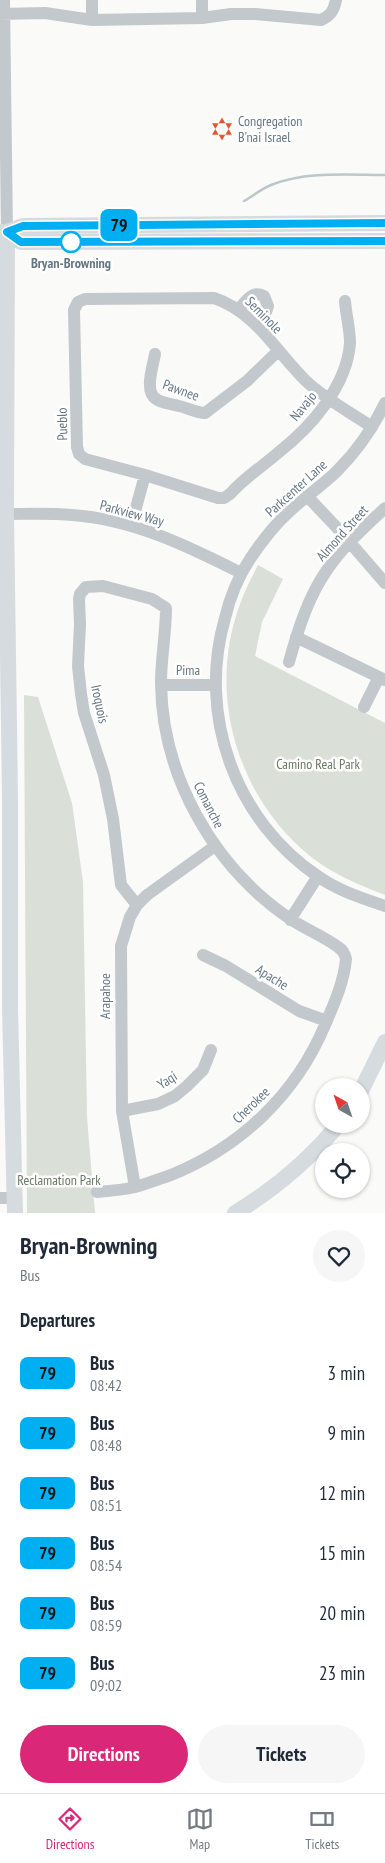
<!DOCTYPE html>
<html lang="en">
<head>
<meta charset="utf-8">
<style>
	body { margin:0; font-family:"PT Sans Narrow",sans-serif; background:#f6f6f7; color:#1f2937; height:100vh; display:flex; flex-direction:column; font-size:19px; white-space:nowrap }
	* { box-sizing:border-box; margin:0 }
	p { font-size:16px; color:#747a83 }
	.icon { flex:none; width:28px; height:28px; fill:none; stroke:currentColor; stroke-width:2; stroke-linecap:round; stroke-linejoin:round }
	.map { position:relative; height:1213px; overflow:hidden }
	.details { display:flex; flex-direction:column; background:#fff; flex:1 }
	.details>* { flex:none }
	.badge { padding:0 10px; border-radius:8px; font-size:18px; line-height:32px }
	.needle { width:32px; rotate:320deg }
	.tools { position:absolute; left:315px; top:1078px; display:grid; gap:10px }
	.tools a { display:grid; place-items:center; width:55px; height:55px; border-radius:50%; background:#fff; box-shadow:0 1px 4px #0004; font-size:25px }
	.map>.badge { position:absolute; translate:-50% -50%; box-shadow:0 0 0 2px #fff }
	h2 { padding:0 20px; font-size:19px; line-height:45px }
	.round { display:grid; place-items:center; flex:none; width:52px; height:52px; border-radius:26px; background:#f6f6f7 }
	.summary { display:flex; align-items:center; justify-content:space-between; height:85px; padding:0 20px }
	h1 { font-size:24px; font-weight:800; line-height:38px }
	.cta { display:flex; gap:10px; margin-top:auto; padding:10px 20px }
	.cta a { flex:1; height:58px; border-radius:30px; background:#db2777; color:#fff; font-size:20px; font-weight:800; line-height:58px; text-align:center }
	.cta a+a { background:#f6f6f7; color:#1f2937 }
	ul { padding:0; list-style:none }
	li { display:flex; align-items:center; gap:15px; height:60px; padding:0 20px }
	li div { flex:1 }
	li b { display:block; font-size:19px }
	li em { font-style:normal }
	li .badge { min-width:55px; font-weight:700; text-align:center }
	.tabs { display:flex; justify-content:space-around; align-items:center; height:70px; border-top:1px solid #e0e1e3; background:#fff; font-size:14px; color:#747a83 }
	.tabs a { display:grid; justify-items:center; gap:2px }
	.tabs .active { color:#db2777 }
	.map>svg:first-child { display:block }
	.green { fill:#dadfd7 }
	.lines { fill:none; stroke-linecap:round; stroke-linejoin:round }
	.stream { stroke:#bbc7cb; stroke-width:2.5 }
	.minor { stroke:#c3c8cc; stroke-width:12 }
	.major { stroke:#d6dbdf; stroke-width:16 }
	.line-casing { stroke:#fff; stroke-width:11 }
	.line { stroke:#00aff2; stroke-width:8 }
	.stop-dot { fill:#fff; stroke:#00aff2; stroke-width:2.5 }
	.labels { text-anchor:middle; stroke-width:5; stroke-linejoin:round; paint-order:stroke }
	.poi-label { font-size:14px; fill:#657683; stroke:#fff; text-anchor:start }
	.stop-label { font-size:14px; font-weight:bold; fill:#657683; stroke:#fff }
	.street-label { font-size:14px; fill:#657683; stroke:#fff }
	.park-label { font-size:14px; fill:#687a64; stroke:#fff }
</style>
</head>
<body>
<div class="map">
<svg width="385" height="1213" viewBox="0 0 385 1213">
	<rect width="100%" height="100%" fill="#fafaf8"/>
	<path class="green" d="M 258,565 L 283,579 L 262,622 L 255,656 L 385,723 L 385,895 C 359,885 333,874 311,857 C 238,798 207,696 239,607 C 244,592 251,579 258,565 Z
		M 24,695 L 38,697 L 72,803 L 83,882 L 87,1117 L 95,1213 L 27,1213 Z"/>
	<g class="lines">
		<path class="stream" d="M 244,201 C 253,196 261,189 271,185 C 307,171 347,175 385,175"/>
		<path class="minor" d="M 4,0 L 7,232
			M 92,0 L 92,20
			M 202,0 L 202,18
			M 0,14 L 45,13 L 92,20 L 202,18 L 231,14 L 255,14 L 321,20 C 330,16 334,11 336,0
			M 345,301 C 346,315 350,329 350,343 C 347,386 311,427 279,452 C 263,466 244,478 230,494 L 224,498 L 218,498 L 145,475 L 85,459 L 79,454 L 77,447 L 74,310 L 78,302 L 85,299 L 214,298 C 256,312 276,352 306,381 C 325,399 350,412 372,427
			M 239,309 C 246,301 252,290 264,296 L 268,306 L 266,312 L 254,323
			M 155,354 C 153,366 144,391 156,399 C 161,403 172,404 179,406 C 188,408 196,413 205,413 L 247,381 L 278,351
			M 385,403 C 373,428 357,451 337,471 C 323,485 306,496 291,510 C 275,524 262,541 250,559 C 238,577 230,597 225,618 C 197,715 235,821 319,877 C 339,891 362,898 385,906
			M 307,496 L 340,531 L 385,583
			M 6,514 C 28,514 50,513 72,515 C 132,519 188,546 241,573
			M 131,526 L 145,475
			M 296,637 L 385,680
			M 289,662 C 298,630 308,597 327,570 C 342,547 365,527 385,508
			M 161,685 L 216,685
			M 364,707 L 379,677
			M 290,920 L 318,876
			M 203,955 L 226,966 L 299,1011 L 327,1021
			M 122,1111 L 158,1104 L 175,1096 L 187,1086 L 203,1070 L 211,1050
			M 135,1187 L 122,1111 L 121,946 L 130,917 L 137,905 L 147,895 L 215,846
			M 97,1192 C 110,1191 123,1190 135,1187 C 147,1184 159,1179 171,1175 C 241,1147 296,1094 325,1025 C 334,1004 344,982 346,959 C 345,954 343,950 338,947 C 322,935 302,928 286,916 C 212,864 162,775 161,683 C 161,658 166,633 166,608 L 152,599 L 103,586 L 86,587 L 80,594 L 79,599 L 80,624 L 78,666 L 81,694 L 84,713 L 104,775 L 113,819 L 121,885 L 137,905
			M 0,1198 L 15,1198"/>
		<path class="major" d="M 0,232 L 7,232 L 23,226 L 385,223
			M 7,232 L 6,514 L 10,798 L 10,1008 L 15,1213
			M 7,232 L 21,242 L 385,241
			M 361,1091 L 385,1042
			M 235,1213 C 275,1189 309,1160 339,1124"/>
	</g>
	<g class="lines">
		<defs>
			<path id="line" d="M 385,223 L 23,226 L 7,232 L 21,242 L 385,241"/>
		</defs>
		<use href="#line" class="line-casing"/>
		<use href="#line" class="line"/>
	</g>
	<defs>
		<symbol id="synagogue-bare" viewBox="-9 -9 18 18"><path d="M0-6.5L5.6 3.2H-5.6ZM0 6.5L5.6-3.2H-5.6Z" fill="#e4572e" stroke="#fff" stroke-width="2.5" paint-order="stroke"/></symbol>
	</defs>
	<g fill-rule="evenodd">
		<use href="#synagogue-bare" x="206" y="113" width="32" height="32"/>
	</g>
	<circle class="stop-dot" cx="71" cy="242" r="10"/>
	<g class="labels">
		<g class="poi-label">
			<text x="238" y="126">Congregation<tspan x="238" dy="16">B'nai Israel</tspan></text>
		</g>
		<g class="stop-label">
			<text x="71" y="268">Bryan-Browning</text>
		</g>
		<g class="street-label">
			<text transform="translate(264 315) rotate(45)" y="5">Seminole</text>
			<text transform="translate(181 390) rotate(20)" y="5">Pawnee</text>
			<text transform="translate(303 406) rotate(-51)" y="5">Navajo</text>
			<text transform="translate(62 424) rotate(-91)" y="5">Pueblo</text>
			<text transform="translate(296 488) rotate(-42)" y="5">Parkcenter Lane</text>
			<text transform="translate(132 513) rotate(15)" y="5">Parkview Way</text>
			<text transform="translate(342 533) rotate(-48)" y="5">Almond Street</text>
			<text x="188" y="675">Pima</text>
			<text transform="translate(100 704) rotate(78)" y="5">Iroquois</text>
			<text transform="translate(209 805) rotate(63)" y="5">Comanche</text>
			<text transform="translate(272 977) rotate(32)" y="5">Apache</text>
			<text transform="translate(105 996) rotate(-90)" y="5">Arapahoe</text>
			<text transform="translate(167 1080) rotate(-33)" y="5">Yaqi</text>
			<text transform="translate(251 1105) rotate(-44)" y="5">Cherokee</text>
		</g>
		<g class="park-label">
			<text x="318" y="769">Camino Real Park</text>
			<text x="59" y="1185">Reclamation Park</text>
		</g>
	</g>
</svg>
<div class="tools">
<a><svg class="needle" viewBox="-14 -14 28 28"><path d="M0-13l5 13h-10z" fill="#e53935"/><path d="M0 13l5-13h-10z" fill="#747a83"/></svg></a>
<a><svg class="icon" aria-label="locate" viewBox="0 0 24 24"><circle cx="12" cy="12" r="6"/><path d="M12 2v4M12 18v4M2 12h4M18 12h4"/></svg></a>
</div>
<b class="badge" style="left:119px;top:225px;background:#00aff2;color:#111">79</b>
</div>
<section class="details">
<div class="summary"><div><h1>Bryan-Browning</h1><p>Bus</p></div><a class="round"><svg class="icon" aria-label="heart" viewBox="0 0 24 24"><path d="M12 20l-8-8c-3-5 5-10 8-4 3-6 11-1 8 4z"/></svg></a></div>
<h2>Departures</h2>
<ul>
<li><span class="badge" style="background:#00aff2;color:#111">79</span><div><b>Bus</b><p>08:42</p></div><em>3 min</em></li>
<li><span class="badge" style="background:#00aff2;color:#111">79</span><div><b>Bus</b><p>08:48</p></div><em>9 min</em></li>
<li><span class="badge" style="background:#00aff2;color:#111">79</span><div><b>Bus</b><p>08:51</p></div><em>12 min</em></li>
<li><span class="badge" style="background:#00aff2;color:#111">79</span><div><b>Bus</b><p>08:54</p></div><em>15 min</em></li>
<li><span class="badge" style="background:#00aff2;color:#111">79</span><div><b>Bus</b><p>08:59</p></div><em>20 min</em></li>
<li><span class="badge" style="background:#00aff2;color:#111">79</span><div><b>Bus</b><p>09:02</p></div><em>23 min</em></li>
</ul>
<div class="cta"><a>Directions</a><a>Tickets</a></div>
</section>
<nav class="tabs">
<a class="active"><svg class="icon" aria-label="directions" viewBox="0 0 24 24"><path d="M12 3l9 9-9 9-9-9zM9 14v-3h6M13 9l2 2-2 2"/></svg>Directions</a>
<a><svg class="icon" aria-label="map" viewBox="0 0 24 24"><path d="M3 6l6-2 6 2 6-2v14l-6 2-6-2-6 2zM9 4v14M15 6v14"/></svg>Map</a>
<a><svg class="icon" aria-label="tickets" viewBox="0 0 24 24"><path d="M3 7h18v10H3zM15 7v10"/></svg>Tickets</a>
</nav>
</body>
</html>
